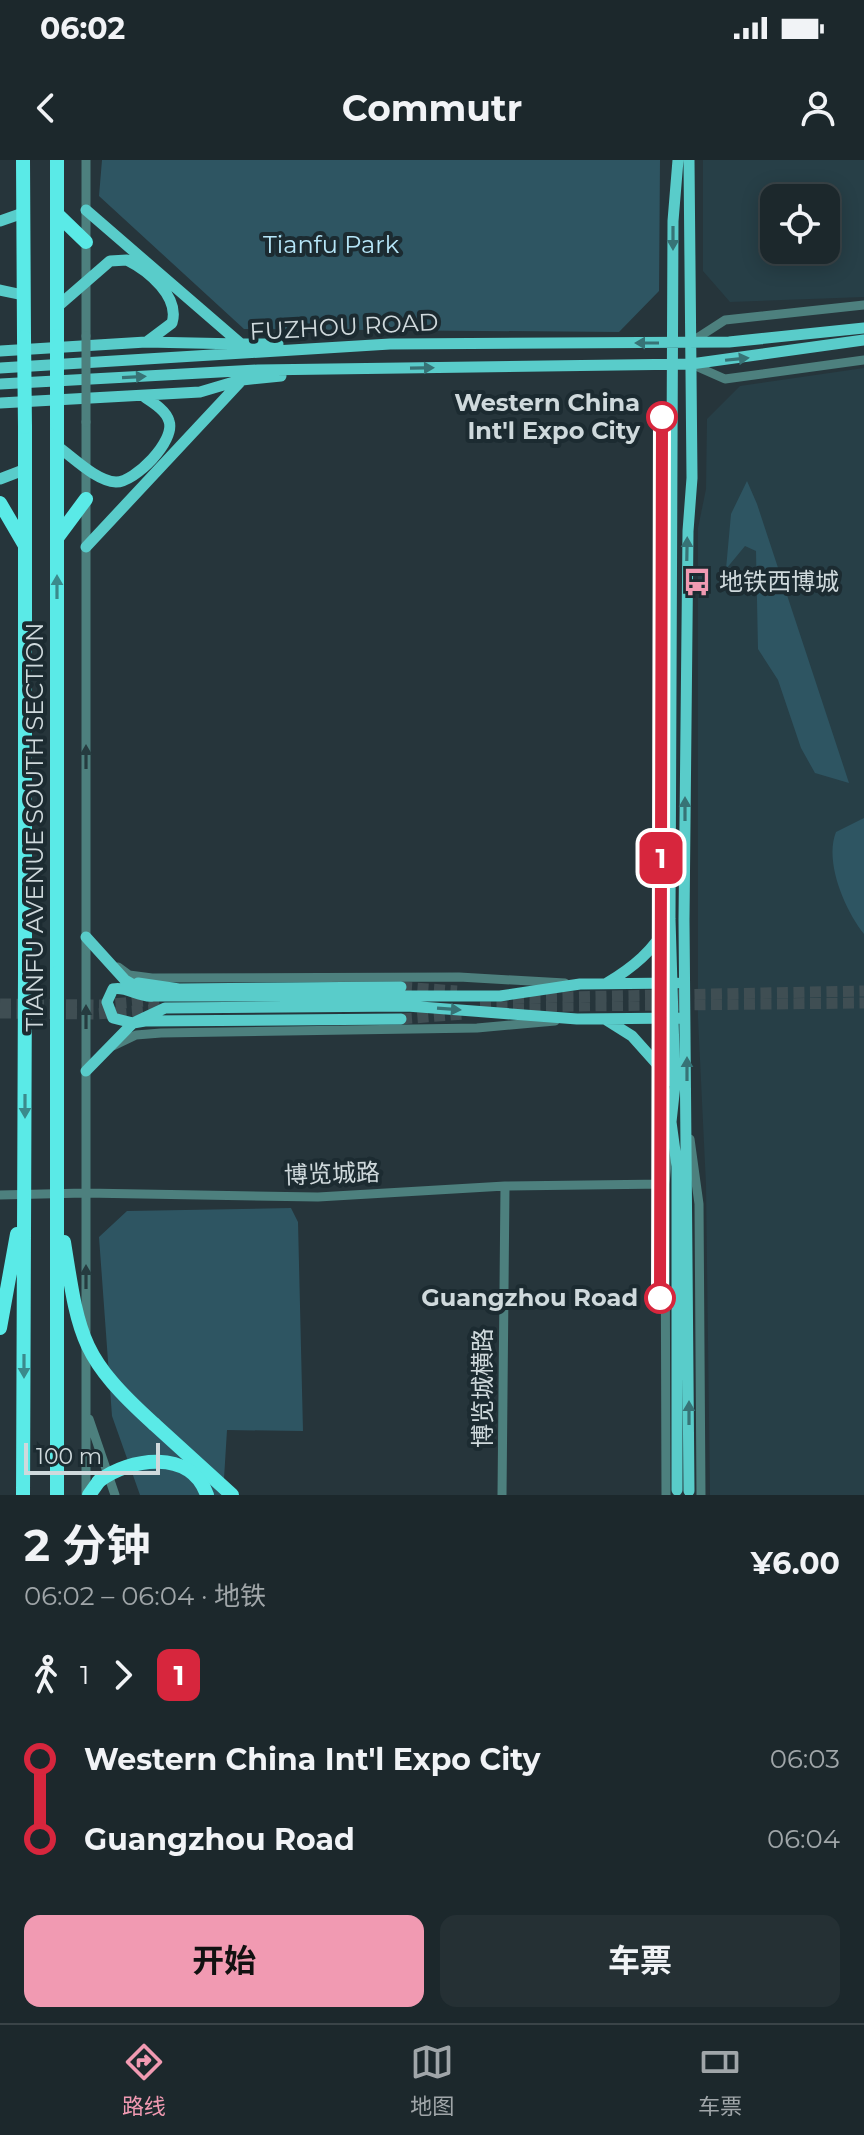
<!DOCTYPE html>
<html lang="zh">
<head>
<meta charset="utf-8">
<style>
	body { margin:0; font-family:Montserrat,"Noto Sans SC",sans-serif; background:#253034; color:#f1f3f6; height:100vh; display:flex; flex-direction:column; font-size:30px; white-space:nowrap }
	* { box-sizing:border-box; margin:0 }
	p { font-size:26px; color:#a0a6a9 }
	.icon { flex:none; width:44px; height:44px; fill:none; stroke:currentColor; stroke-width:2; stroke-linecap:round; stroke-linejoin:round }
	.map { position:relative; height:1335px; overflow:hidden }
	.details { display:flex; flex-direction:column; background:#1c282c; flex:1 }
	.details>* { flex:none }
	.badge { padding:0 16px; border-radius:12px; font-size:28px; line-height:52px }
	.buttons { position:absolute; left:760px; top:24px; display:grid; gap:16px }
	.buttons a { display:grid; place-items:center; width:80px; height:80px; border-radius:16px; background:#1c282c; box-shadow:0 4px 20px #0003,0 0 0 2px #3a4448; font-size:40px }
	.scale { position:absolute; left:24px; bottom:20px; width:136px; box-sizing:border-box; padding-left:8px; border:4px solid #cfd9dc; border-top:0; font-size:22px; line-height:28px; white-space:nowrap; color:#cfd9dc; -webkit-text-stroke:6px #1c2b31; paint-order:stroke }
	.map>.badge { position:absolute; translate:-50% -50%; box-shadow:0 0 0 4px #fff }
	.legs { display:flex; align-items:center; gap:12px; height:88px; padding:0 24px; font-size:26px }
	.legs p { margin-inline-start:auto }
	.head { display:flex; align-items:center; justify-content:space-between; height:136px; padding:0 24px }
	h1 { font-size:44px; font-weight:700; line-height:60px }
	.primary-button { display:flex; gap:16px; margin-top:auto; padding:16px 24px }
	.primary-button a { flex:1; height:92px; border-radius:16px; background:#f19ab2; color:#111; font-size:32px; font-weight:700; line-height:92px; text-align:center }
	.primary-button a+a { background:#253034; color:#f1f3f6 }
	ul { padding:0 24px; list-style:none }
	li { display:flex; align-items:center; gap:28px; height:80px; font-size:30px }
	li i { display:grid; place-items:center; width:12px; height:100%; margin:0 10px; background:currentColor }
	li i::after { content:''; width:20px; height:20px; margin:-10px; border:6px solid; border-radius:50%; background:#1c282c }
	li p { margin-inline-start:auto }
	li:first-child i { background:linear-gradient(#0000 50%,currentColor 0) }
	li:last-child i { background:linear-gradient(currentColor 50%,#0000 0) }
	.status { display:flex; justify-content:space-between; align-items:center; height:56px; padding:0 40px; background:#1c282c; direction:ltr }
	.status svg { height:22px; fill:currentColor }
	header { display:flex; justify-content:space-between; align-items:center; height:104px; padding:0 24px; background:#1c282c; font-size:36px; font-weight:700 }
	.tab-bar { display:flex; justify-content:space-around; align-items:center; height:112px; border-top:2px solid #3a4448; background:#1c282c; font-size:22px; color:#a0a6a9 }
	.tab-bar a { display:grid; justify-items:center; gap:4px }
	.tab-bar .current { color:#f19ab2 }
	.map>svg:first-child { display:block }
	.built { fill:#273f47; fill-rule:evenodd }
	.green { fill:#2e5562 }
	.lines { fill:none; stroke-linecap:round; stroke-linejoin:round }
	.major-tunnel { stroke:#3f4e53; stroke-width:11; stroke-dasharray:11 5.5; stroke-linecap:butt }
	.minor { stroke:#4d807e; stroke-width:9 }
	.major { stroke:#59ccca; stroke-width:11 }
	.highway { stroke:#5aeae7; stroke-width:14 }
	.minor-bridge { stroke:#4d807e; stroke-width:9 }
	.highway-bridge { stroke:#5aeae7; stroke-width:14 }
	.oneway { fill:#377376 }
	.oneway2 { fill:#3b8a8c }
	.oneway3 { fill:#263c40 }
	.line-1-casing { stroke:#fff; stroke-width:18 }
	.line-1 { stroke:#d7263d; stroke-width:12 }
	.stop-1-dot { fill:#fff; stroke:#d7263d; stroke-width:4 }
	.labels { text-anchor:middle; stroke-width:8; stroke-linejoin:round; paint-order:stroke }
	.park-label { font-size:24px; fill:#b6e6f8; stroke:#1c2b31 }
	.street-label { font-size:24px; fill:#cfd9dc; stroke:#1c2b31 }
	.stop-label { font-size:24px; font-weight:bold; fill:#cfd9dc; stroke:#1c2b31; text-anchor:end }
	.poi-label { font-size:24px; fill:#cfd9dc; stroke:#1c2b31; text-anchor:start }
</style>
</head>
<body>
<div class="status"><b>06:02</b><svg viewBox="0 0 49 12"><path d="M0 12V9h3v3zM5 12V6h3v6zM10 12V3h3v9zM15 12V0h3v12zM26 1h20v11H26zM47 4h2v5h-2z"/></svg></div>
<header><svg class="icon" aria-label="back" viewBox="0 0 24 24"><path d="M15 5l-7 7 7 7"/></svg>Commutr<svg class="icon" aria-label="person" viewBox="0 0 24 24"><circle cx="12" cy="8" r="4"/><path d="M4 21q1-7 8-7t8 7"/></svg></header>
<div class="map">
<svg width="864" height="1335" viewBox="0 0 864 1335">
	<rect width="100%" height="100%" fill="#26353b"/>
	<path class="built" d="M 703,0 L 864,0 L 864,137 L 730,142 L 703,111 ZM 826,38 L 826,90 L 774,90 L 774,38 Z
		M 864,208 L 864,1335 L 710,1335 L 706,1025 L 698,858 L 698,368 L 706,329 L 707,259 L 740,226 Z"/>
	<path class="green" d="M 102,0 L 660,0 L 659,131 L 619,172 L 244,169 L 99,36 Z
		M 747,321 L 757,344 L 849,623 L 815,613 L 801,588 L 778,520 L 758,489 L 756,391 L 745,386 L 726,409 L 731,354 Z
		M 864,658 L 864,774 C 845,750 824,702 836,672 Z
		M 291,1048 L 298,1062 L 303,1271 L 227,1270 L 223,1335 L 140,1335 L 112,1256 L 99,1077 L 127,1051 Z"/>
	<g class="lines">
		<path class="major-tunnel" d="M 401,827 L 457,831
			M 513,838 L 864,831
			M 0,844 L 100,845 L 159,840
			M 480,847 L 864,843
			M 0,853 L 95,854 L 163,849
			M 401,859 L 464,854"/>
		<path class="minor" d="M 86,0 L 86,176
			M 691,182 L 725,160 L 864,145
			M 691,204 L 725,219 L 864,200
			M 118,807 L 129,815 L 152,818 L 459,817 L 565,823
			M 113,886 L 136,875 L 161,873 L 477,868 L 555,861
			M 690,979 L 699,1044 L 701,1335
			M 0,1035 L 85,1033 L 318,1037 L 505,1026 L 665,1024
			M 86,1172 L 86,262
			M 86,1186 L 86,1335
			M 89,1259 L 115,1335
			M 502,1335 L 505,1026
			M 666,1335 L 665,1024 L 670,973"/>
		<path class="major" d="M 86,50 L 241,184 L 278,184
			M 0,61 L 23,53
			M 0,130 L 23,135
			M 57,147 L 110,101 L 127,100 C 149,111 180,137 172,163 L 148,181
			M 0,191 L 146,182 L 241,184
			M 0,208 L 390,184 L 729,182 L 864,168
			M 0,224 L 258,210 L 691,204 L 864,180
			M 0,243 L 200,232 L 237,221
			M 57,286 C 73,297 96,321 116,322 C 135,322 176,281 169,261 C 166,250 152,242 143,236
			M 0,319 L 26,309
			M 86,387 L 242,220 L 281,216
			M 86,777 L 125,820 L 153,836 L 500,836 L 580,824 L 677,823
			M 138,823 L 179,829 L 401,827
			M 607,823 C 632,808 655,790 668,763
			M 153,836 C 139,838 127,826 113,829 L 107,842 L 113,858 L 133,863 L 165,848 L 407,846 L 577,859 L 682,858
			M 605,859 L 632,876 L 674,923
			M 86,911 L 133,863 L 145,861 L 401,859
			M 677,1330 L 677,1006 L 671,962 L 675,925 L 670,759 L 673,61 L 678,0
			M 689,1331 L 684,760 L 688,371 L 692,318 L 689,0"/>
		<path class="highway" d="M 23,0 L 24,177
			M 57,0 L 57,176
			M 57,54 L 86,82
			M 25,267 L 25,812
			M 0,343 L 24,384
			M 57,378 L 86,339
			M 57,813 L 57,264
			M 154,1264 L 232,1335
			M 89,1335 L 99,1321"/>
		<path class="minor-bridge" d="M 86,176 L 86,262"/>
		<path class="highway-bridge" d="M 57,176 L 57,264
			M 24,177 L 25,267
			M 57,813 L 57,1335
			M 64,1082 C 79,1177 80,1197 154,1264
			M 0,1168 L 17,1074
			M 99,1321 C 129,1298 191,1288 207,1335
			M 23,1335 L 25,812"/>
	</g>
	<defs><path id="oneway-solid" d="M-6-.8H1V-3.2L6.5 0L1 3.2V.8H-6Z" transform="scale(2)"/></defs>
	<g class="oneway">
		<use href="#oneway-solid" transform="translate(673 78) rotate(90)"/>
		<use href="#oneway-solid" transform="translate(647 183) rotate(180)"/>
		<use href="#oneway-solid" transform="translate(737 199) rotate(-6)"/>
		<use href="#oneway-solid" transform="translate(422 208) rotate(-1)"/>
		<use href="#oneway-solid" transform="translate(134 217) rotate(-3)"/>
		<use href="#oneway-solid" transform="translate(687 389) rotate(-89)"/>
		<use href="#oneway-solid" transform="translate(685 649) rotate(-90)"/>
		<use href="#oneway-solid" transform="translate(449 849) rotate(4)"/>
		<use href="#oneway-solid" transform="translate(687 909) rotate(-90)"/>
		<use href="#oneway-solid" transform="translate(689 1253) rotate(-90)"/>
	</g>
	<g class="oneway2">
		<use href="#oneway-solid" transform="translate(57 427) rotate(-90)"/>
		<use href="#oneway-solid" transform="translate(25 946) rotate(90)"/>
		<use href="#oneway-solid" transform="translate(24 1206) rotate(90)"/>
	</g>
	<g class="oneway3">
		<use href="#oneway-solid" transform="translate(86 597) rotate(-90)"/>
		<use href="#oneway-solid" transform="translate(86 857) rotate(-90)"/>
		<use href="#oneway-solid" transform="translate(86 1117) rotate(-90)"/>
	</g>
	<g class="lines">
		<defs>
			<path id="line-1" d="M 660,1138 L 662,257"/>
		</defs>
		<use href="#line-1" class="line-1-casing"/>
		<use href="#line-1" class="line-1"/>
	</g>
	<defs>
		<symbol id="bus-bare" viewBox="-9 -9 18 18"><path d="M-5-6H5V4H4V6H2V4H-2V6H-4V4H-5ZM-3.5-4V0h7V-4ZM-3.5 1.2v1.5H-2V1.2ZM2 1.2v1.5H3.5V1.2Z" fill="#f19ab2" stroke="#1c2b31" stroke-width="2.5" paint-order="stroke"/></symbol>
	</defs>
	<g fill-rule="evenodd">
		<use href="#bus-bare" x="677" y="402" width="40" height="40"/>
	</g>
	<g class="stop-1-dot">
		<circle cx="662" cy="257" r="14"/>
		<circle cx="660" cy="1138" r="14"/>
	</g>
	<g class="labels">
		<g class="park-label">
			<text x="331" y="93">Tianfu Park</text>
		</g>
		<g class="street-label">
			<text transform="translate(344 167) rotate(-3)" y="8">FUZHOU ROAD</text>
			<text transform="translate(35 667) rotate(-90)" y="8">TIANFU AVENUE SOUTH SECTION</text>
			<text transform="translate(332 1014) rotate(-2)" y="8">博览城路</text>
			<text transform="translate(483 1228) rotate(-90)" y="8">博览城横路</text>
		</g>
		<g class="stop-label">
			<text x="640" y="251">Western China<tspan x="640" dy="28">Int'l Expo City</tspan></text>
			<text x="638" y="1146">Guangzhou Road</text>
		</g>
		<g class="poi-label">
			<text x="719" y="430">地铁西博城</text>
		</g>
	</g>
</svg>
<div class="buttons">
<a><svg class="icon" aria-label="locate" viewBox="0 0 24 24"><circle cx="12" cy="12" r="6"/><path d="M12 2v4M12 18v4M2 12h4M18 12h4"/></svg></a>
</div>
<div class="scale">100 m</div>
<b class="badge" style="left:661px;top:698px;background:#d7263d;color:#fff">1</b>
</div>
<section class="details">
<div class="head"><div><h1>2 分钟</h1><p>06:02 – 06:04 · 地铁</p></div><b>¥6.00</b></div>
<div class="legs"><svg class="icon" aria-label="walk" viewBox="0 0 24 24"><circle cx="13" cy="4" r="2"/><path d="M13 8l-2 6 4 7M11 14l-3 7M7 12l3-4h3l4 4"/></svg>1<svg class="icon" aria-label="forward" viewBox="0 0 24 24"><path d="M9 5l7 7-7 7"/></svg><b class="badge" style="background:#d7263d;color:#fff">1</b></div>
<ul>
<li><i style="color:#d7263d"></i><b>Western China Int'l Expo City</b><p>06:03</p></li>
<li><i style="color:#d7263d"></i><b>Guangzhou Road</b><p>06:04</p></li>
</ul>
<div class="primary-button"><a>开始</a><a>车票</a></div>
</section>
<nav class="tab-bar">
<a class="current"><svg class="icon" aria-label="directions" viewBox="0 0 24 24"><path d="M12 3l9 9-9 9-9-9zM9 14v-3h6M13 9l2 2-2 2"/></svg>路线</a>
<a><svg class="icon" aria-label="map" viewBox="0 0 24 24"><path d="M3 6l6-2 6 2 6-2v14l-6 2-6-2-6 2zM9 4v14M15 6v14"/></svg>地图</a>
<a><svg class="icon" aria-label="tickets" viewBox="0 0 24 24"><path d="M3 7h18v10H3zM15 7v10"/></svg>车票</a>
</nav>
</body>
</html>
